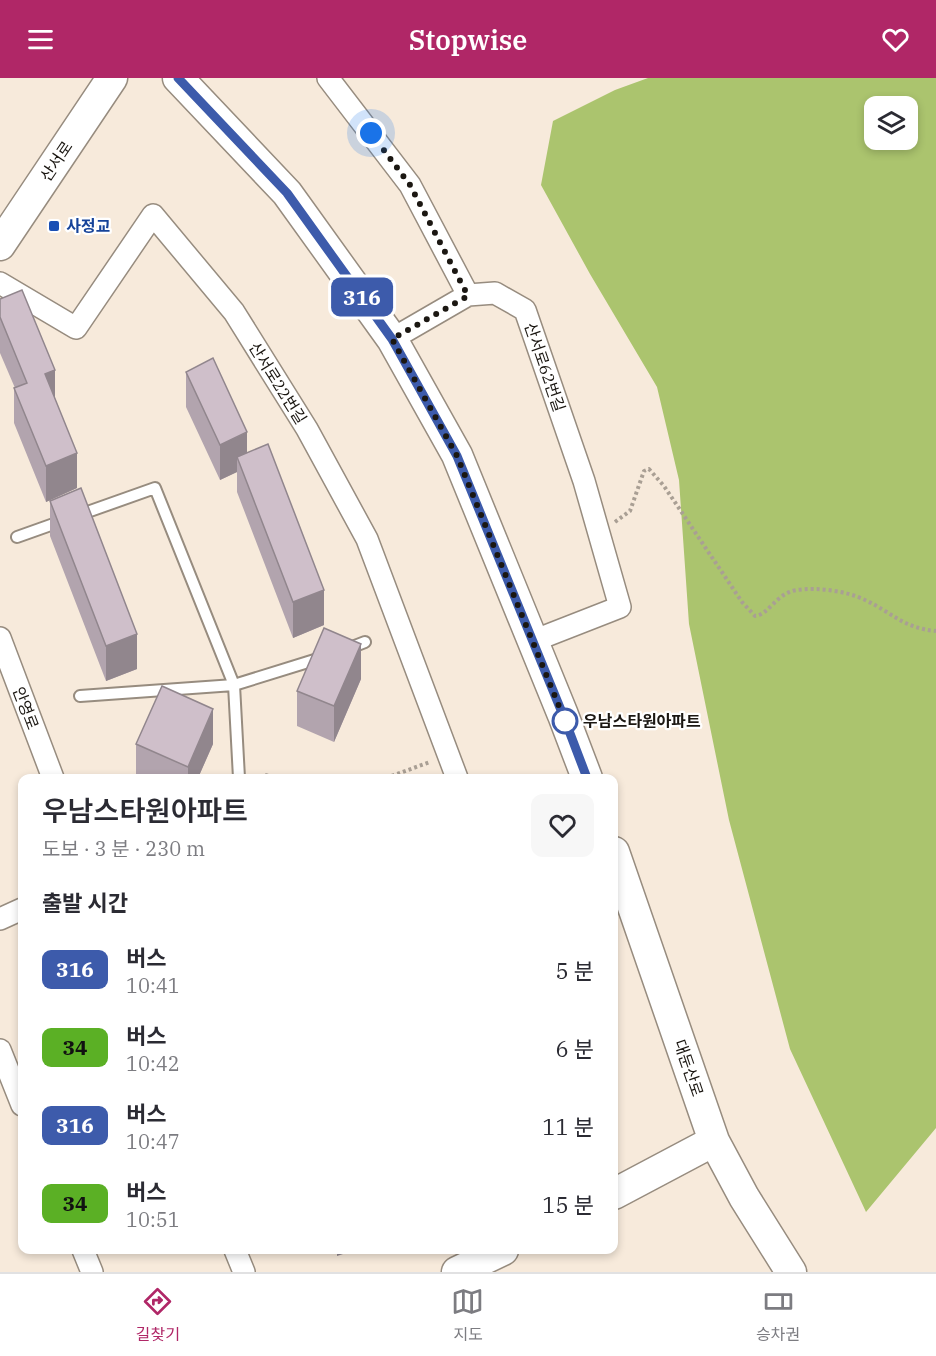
<!DOCTYPE html>
<html lang="ko">
<head>
<meta charset="utf-8">
<style>
	body { margin:0; font-family:"IBM Plex Serif","Noto Sans KR",serif; background:#f7f7f7; color:#2b2b33; height:100vh; display:flex; flex-direction:column; font-size:22px; white-space:nowrap }
	* { box-sizing:border-box; margin:0 }
	p { font-size:20px; color:#7c7c81 }
	.icon { flex:none; width:33px; height:33px; fill:none; stroke:currentColor; stroke-width:2; stroke-linecap:round; stroke-linejoin:round }
	.map { position:relative; flex:1; overflow:hidden }
	.drawer { position:absolute; left:18px; top:696px; width:600px; height:480px; display:flex; flex-direction:column; background:#fff; border-radius:12px; box-shadow:0 3px 9px #0003 }
	.drawer>* { flex:none }
	.badge { padding:0 12px; border-radius:9px; font-size:21px; line-height:39px }
	.buttons { position:absolute; left:864px; top:18px; display:grid; gap:12px }
	.buttons a { display:grid; place-items:center; width:54px; height:54px; border-radius:12px; background:#fff; box-shadow:0 3px 9px #0003; font-size:30px }
	.you { position:absolute; width:30px; height:30px; margin:-15px; border:4px solid #fff; border-radius:50%; background:#1a73e8; box-shadow:0 0 0 9px #1a73e833 }
	.map>.badge { position:absolute; translate:-50% -50%; box-shadow:0 0 0 3px #fff }
	h2 { padding:0 24px; font-size:22px; line-height:54px }
	.round { display:grid; place-items:center; flex:none; width:63px; height:63px; border-radius:12px; background:#f7f7f7 }
	.head { display:flex; align-items:center; justify-content:space-between; height:102px; padding:0 24px }
	h1 { font-size:28px; font-weight:600; line-height:45px }
	ul { padding:0; list-style:none }
	li { display:flex; align-items:center; gap:18px; height:78px; padding:0 24px }
	li div { flex:1 }
	li b { display:block; font-size:22px }
	li em { font-style:normal }
	li .badge { min-width:66px; font-weight:700; text-align:center }
	header { display:flex; justify-content:space-between; align-items:center; height:78px; padding:0 24px; background:#b02767; color:#fff; font-size:27px; font-weight:600 }
	.tabs { display:flex; justify-content:space-around; align-items:center; height:84px; border-top:2px solid #e1e1e2; background:#fff; font-size:16px; color:#7c7c81 }
	.tabs a { display:grid; justify-items:center; gap:3px }
	.tabs .on { color:#b02767 }
	.map>svg:first-child { display:block }
	.forest { fill:#abc46e; fill-rule:evenodd }
	.lines { fill:none; stroke-linecap:round; stroke-linejoin:round }
	.lane-casing { stroke:#978c7f; stroke-width:14 }
	.street-casing { stroke:#978c7f; stroke-width:24 }
	.secondary-casing { stroke:#978c7f; stroke-width:33 }
	.path { stroke:#a99f94; stroke-width:4; stroke-dasharray:3 3; stroke-linecap:butt }
	.lane { stroke:#fff; stroke-width:10 }
	.street { stroke:#fff; stroke-width:21 }
	.secondary { stroke:#fff; stroke-width:30 }
	.wall { fill:#b2a4ae }
	.shaded-wall { fill:#91868d }
	.building { fill:#cfbfca; stroke:#91868d; stroke-width:1.5 }
	.line-casing { stroke:#fff; stroke-width:14 }
	.line { stroke:#3d5bab; stroke-width:9 }
	.walk { stroke:#1b1712; stroke-width:6; stroke-dasharray:0 10.8 }
	.transit-dot { fill:#1a4fb4; stroke:#fff; stroke-width:2 }
	.stop-dot { fill:#fff; stroke:#3d5bab; stroke-width:3 }
	.labels { text-anchor:middle; stroke-width:4.5; stroke-linejoin:round; paint-order:stroke }
	.street-label { font-size:16px; fill:#1b1712; stroke:#fff }
	.transit-label { font-size:16px; font-weight:bold; fill:#164399; stroke:#fff; text-anchor:start }
	.stop-label { font-size:16px; font-weight:bold; fill:#1b1712; stroke:#fff; text-anchor:start }
</style>
</head>
<body>
<header><svg class="icon" aria-label="menu" viewBox="0 0 24 24"><path d="M4 6h16M4 12h16M4 18h16"/></svg>Stopwise<svg class="icon" aria-label="heart" viewBox="0 0 24 24"><path d="M12 20l-8-8c-3-5 5-10 8-4 3-6 11-1 8 4z"/></svg></header>
<div class="map">
<svg width="936" height="1194" viewBox="0 0 936 1194">
	<rect width="100%" height="100%" fill="#f7eadb"/>
	<path class="forest" d="M 648,0 L 936,0 L 936,1050 L 866,1134 L 790,971 L 729,742 L 689,546 L 679,402 L 657,309 L 590,196 L 541,107 L 553,43 L 615,12 ZM 874,28 L 908,28 L 908,62 L 874,62 Z"/>
	<g class="lines">
		<defs>
			<path id="lane" d="M 76,438 L 155,410 L 234,607 L 239,700
				M 17,459 L 62,443
				M 347,571 L 365,564
				M 80,618 L 234,607 L 321,580"/>
			<path id="street" d="M 328,0 L 410,107 L 468,217
				M 0,205 L 76,250 L 153,137 L 234,234 L 307,351 L 367,461 L 457,700
				M 392,261 L 468,217 L 495,215 L 525,232 L 584,403 L 620,529 L 533,563
				M 0,560 L 53,700
				M 0,841 L 22,831
				M 0,972 L 22,1027
				M 83,1172 L 92,1194
				M 235,1172 L 244,1194"/>
			<path id="secondary" d="M 178,0 L 287,115 L 392,261 L 457,377 L 563,637 L 587,700
				M 0,167 L 112,0
				M 614,774 L 714,1063 L 744,1119 L 791,1194
				M 614,1116 L 714,1063
				M 457,1194 L 503,1172"/>
		</defs>
		<use href="#lane" class="lane-casing"/>
		<use href="#street" class="street-casing"/>
		<use href="#secondary" class="secondary-casing"/>
		<path class="path" d="M 615,444 L 630,433 L 644,393 L 649,391 L 664,408 L 742,524 L 755,538 C 769,537 776,515 797,512 C 817,509 847,513 865,522 C 893,535 903,550 936,553
			M 265,697 L 276,700
			M 386,700 L 430,684"/>
		<use href="#lane" class="lane"/>
		<use href="#street" class="street"/>
		<use href="#secondary" class="secondary"/>
	</g>
	<path class="wall" d="M 0,221 L 55,320 L 77,410 L 46,424 L 14,345 L 14,310 L 15,310 L 0,275 Z
		M 186,294 L 247,374 L 324,547 L 293,560 L 237,414 L 237,394 L 220,402 L 186,329 Z
		M 50,423 L 137,591 L 106,603 L 50,458 Z
		M 361,601 L 334,664 L 297,648 L 297,613 Z
		M 136,666 L 213,666 L 198,700 L 136,700 Z"/>
	<path class="shaded-wall" d="M 55,292 L 55,327 L 45,296 Z
		M 247,354 L 247,389 L 237,379 L 237,394 L 220,402 L 220,367 Z
		M 77,375 L 77,410 L 46,424 L 46,388 Z
		M 324,512 L 324,547 L 293,560 L 293,524 Z
		M 137,556 L 137,591 L 106,603 L 106,568 Z
		M 361,566 L 361,601 L 334,664 L 334,628 Z
		M 213,631 L 213,666 L 198,700 L 188,700 L 188,689 Z
		M 337,1172 L 355,1172 L 337,1178 Z"/>
	<path class="building" d="M 22,212 L 55,292 L 45,296 L 77,375 L 46,388 L 14,310 L 27,305 L 0,239 L 0,221 Z
		M 213,280 L 247,354 L 220,367 L 186,294 Z
		M 268,366 L 324,512 L 293,524 L 237,379 Z
		M 81,410 L 137,556 L 106,568 L 50,423 Z
		M 324,550 L 361,566 L 334,628 L 297,613 Z
		M 162,608 L 213,631 L 188,689 L 136,666 Z"/>
	<g class="lines">
		<defs>
			<path id="line" d="M 178,0 L 287,115 L 392,261 L 457,378 L 563,637 L 587,700"/>
		</defs>
		<use href="#line" class="line-casing"/>
		<use href="#line" class="line"/>
		<path class="walk" d="M 371,55 L 410,107 L 468,218 L 392,261 L 457,378 L 565,643"/>
	</g>
	<rect class="transit-dot" x="48" y="142" width="12" height="12" rx="3"/>
	<circle class="stop-dot" cx="565" cy="643" r="12"/>
	<g class="labels">
		<g class="street-label">
			<text transform="translate(56 83) rotate(-56)" y="6">산서로</text>
			<text transform="translate(545 289) rotate(71)" y="6">산서로62번길</text>
			<text transform="translate(278 305) rotate(58)" y="6">산서로22번길</text>
			<text transform="translate(26 630) rotate(69)" y="6">안영로</text>
			<text transform="translate(689 990) rotate(71)" y="6">대둔산로</text>
		</g>
		<g class="transit-label">
			<text x="66" y="154">사정교</text>
		</g>
		<g class="stop-label">
			<text x="583" y="649">우남스타원아파트</text>
		</g>
	</g>
</svg>
<div class="buttons">
<a><svg class="icon" aria-label="layers" viewBox="0 0 24 24"><path d="M12 4l9 5-9 5-9-5zM3 14l9 5 9-5"/></svg></a>
</div>
<div class="you" style="left:371px;top:55px"></div>
<b class="badge" style="left:362px;top:219px;background:#3d5bab;color:#fff">316</b>
<section class="drawer">
<div class="head"><div><h1>우남스타원아파트</h1><p>도보 · 3 분 · 230 m</p></div><a class="round"><svg class="icon" aria-label="heart" viewBox="0 0 24 24"><path d="M12 20l-8-8c-3-5 5-10 8-4 3-6 11-1 8 4z"/></svg></a></div>
<h2>출발 시간</h2>
<ul>
<li><span class="badge" style="background:#3d5bab;color:#fff">316</span><div><b>버스</b><p>10:41</p></div><em>5 분</em></li>
<li><span class="badge" style="background:#5bb025;color:#111">34</span><div><b>버스</b><p>10:42</p></div><em>6 분</em></li>
<li><span class="badge" style="background:#3d5bab;color:#fff">316</span><div><b>버스</b><p>10:47</p></div><em>11 분</em></li>
<li><span class="badge" style="background:#5bb025;color:#111">34</span><div><b>버스</b><p>10:51</p></div><em>15 분</em></li>
</ul>
</section>
</div>
<nav class="tabs">
<a class="on"><svg class="icon" aria-label="directions" viewBox="0 0 24 24"><path d="M12 3l9 9-9 9-9-9zM9 14v-3h6M13 9l2 2-2 2"/></svg>길찾기</a>
<a><svg class="icon" aria-label="map" viewBox="0 0 24 24"><path d="M3 6l6-2 6 2 6-2v14l-6 2-6-2-6 2zM9 4v14M15 6v14"/></svg>지도</a>
<a><svg class="icon" aria-label="tickets" viewBox="0 0 24 24"><path d="M3 7h18v10H3zM15 7v10"/></svg>승차권</a>
</nav>
</body>
</html>
